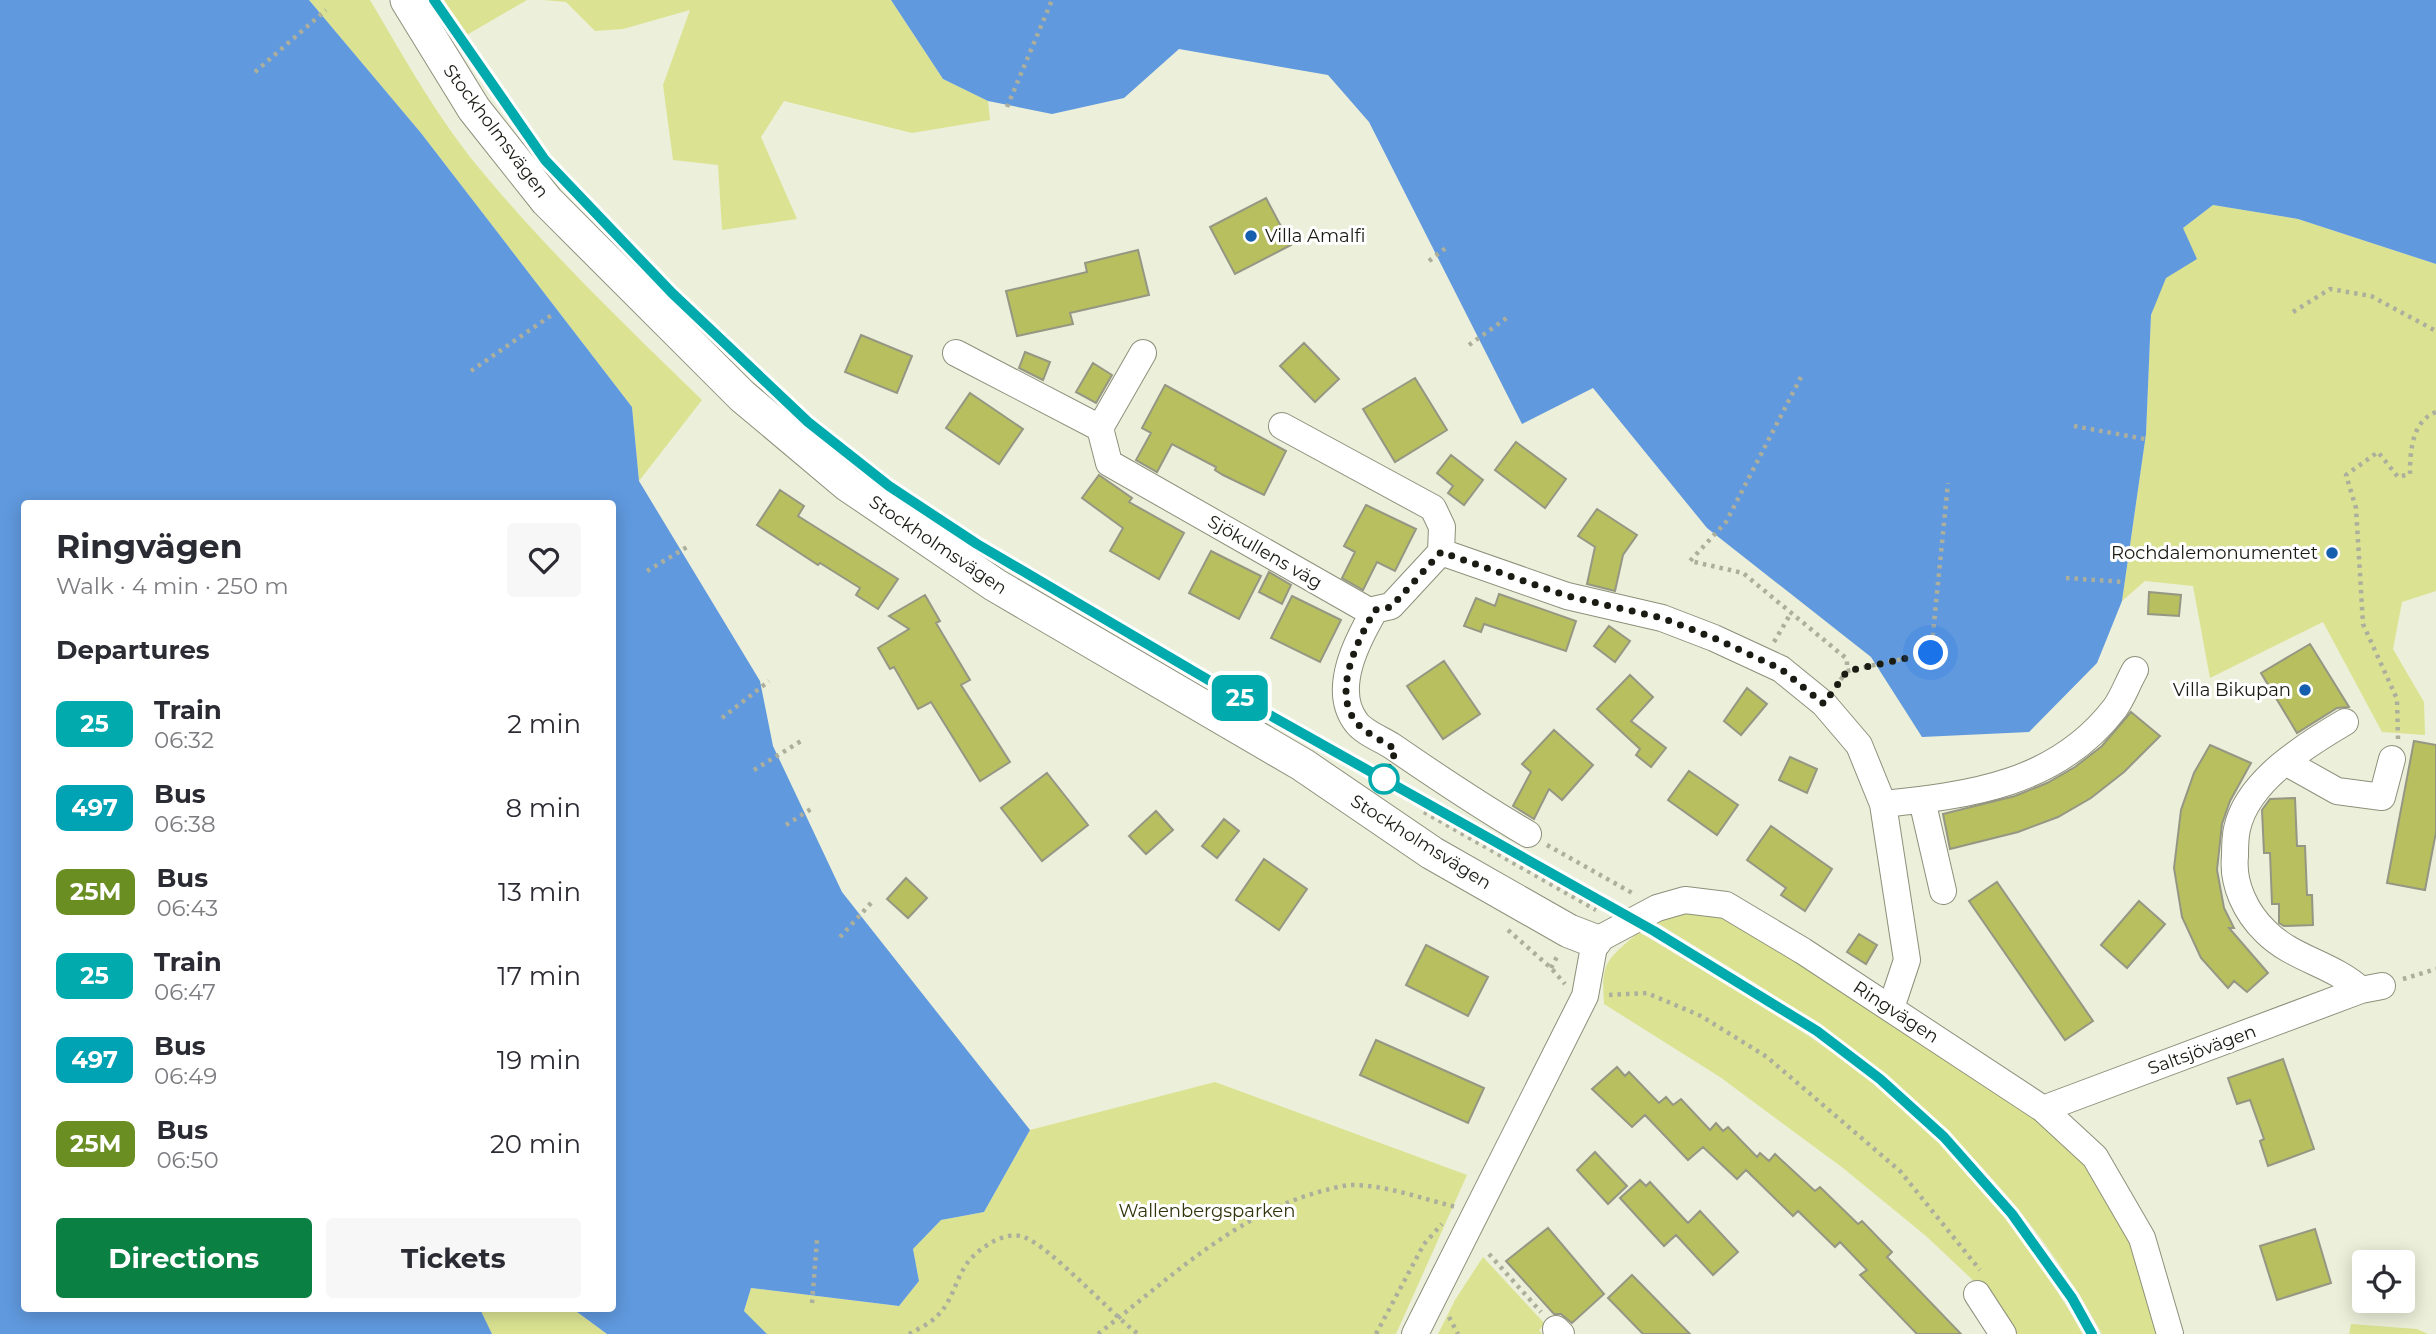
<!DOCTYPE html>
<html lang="en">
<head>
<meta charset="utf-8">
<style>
	body { margin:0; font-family:Montserrat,sans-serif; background:#f7f7f7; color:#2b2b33; height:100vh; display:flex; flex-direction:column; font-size:26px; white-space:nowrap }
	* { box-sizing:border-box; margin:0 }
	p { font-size:23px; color:#7c7c81 }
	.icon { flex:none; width:38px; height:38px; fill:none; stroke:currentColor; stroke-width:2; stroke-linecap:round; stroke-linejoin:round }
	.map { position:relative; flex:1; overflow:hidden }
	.drawer { position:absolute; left:21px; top:500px; width:595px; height:812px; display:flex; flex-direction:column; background:#fff; border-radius:7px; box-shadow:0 4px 18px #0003 }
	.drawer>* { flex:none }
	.badge { padding:0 14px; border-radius:10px; font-size:24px; line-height:46px }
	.fabs { position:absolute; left:2352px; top:1250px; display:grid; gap:14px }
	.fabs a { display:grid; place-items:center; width:63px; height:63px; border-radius:7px; background:#fff; box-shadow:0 4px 18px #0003; font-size:35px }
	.you { position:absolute; width:35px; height:35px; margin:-18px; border:5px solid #fff; border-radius:50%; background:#1a73e8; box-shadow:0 0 0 10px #1a73e833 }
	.map>.badge { position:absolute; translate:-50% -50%; box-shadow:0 0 0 4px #fff }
	h2 { padding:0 35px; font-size:26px; line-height:63px }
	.round { display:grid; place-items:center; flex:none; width:74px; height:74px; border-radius:7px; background:#f7f7f7 }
	.overview { display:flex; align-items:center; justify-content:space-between; height:119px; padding:0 35px }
	h1 { font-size:33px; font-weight:700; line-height:52px }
	.cta { display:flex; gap:14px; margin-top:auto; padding:14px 35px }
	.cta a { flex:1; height:80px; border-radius:7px; background:#0b8043; color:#fff; font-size:28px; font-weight:700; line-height:80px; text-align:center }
	.cta a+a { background:#f7f7f7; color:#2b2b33 }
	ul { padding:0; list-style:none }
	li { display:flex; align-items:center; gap:21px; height:84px; padding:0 35px }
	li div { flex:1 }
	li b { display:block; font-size:26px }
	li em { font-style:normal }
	li .badge { min-width:77px; font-weight:700; text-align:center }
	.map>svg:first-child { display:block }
	.built { fill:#e2e5c8 }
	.green { fill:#dbe392 }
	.water { fill:#6099de }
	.building { fill:#b7bf5f; stroke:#959783; stroke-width:2 }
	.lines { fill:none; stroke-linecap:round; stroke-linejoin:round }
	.minor-casing { stroke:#8d907b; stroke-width:28 }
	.major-casing { stroke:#8d907b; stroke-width:35 }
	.path { stroke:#adaf9d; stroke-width:4.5; stroke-dasharray:3.5 5; stroke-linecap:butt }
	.minor { stroke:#fff; stroke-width:26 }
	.major { stroke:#fff; stroke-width:33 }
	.rail-casing { stroke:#494b40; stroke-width:8 }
	.rail { stroke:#fff; stroke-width:5; stroke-dasharray:16; stroke-linecap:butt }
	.line-casing { stroke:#fff; stroke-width:16 }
	.line { stroke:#00aaad; stroke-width:10 }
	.walk { stroke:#1a1b13; stroke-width:7; stroke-dasharray:0 12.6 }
	.poi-dot { fill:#155fae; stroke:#fff; stroke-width:2.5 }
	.stop-dot { fill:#fff; stroke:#00aaad; stroke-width:3.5 }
	.labels { text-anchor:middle; stroke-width:6; stroke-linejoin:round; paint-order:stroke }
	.street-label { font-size:18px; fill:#1a1b13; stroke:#fff }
	.poi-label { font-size:18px; fill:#1a1b13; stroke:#fff; text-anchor:end }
	.park-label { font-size:18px; fill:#32350b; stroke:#fff }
</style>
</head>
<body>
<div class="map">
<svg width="2436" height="1334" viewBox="0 0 2436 1334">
	<rect width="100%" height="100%" fill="#ecefd9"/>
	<path class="built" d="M 1653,920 L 1818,1025 L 1883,1073 L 1950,1133 L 2016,1205 L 2080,1293 L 2102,1334 L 2083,1334 L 2008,1220 L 1941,1144 L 1877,1086 L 1812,1038 L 1639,932 Z"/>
	<path class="green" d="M 309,0 L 370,0 C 405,59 439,121 484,174 C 551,254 627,327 702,400 L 639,481 L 632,407 L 421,133 Z
		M 444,0 L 527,0 L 465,36 Z
		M 543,0 L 891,0 L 943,79 L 988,101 L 990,120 L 912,133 L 784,101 L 761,137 L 797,219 L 722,230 L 718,165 L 673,160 L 663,85 L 690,10 L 623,29 L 595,31 L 566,2 Z
		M 2213,205 L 2298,219 L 2436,264 L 2436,591 L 2402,602 L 2393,649 L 2424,702 L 2425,735 L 2382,732 L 2323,622 L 2210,678 L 2193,586 L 2145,581 L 2122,601 L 2146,434 L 2151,315 L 2183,228 Z
		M 1675,911 L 1715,913 L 1738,923 L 2038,1120 L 2088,1168 L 2135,1247 L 2160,1334 L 2102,1334 C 2035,1210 1934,1107 1820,1026 C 1766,988 1708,955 1653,920 Z
		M 1639,932 C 1719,981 1802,1026 1876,1085 C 1960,1152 2029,1241 2083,1334 L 2015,1334 L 1995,1301 L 1926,1236 L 1843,1168 L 1720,1077 L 1604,1004 C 1601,960 1607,960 1639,932 Z
		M 1215,1082 L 1467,1175 L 1396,1334 L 767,1334 L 744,1311 L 751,1288 L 899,1306 L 919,1281 L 913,1249 L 941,1220 L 984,1212 L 1030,1130 Z
		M 1483,1257 L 1545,1324 L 1539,1330 L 1542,1334 L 1438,1334 L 1455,1300 Z
		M 480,1309 L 573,1309 L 607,1334 L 492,1334 Z
		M 2351,1324 L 2417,1329 L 2428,1334 L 2349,1334 Z"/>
	<path class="water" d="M 0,0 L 309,0 L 421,133 L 632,407 L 639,481 L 760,681 L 773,746 L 842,892 L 1030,1130 L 984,1212 L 941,1220 L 913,1249 L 919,1281 L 899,1306 L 751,1288 L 744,1311 L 767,1334 L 607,1334 L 573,1309 L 612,1309 L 612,504 L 24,504 L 24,1309 L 480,1309 L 492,1334 L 0,1334 Z
		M 891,0 L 2436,0 L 2436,264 L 2298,219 L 2213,205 L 2183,228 L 2197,259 L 2166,278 L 2151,315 L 2146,434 L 2122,601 L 2097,663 L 2029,732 L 1922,737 L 1871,657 L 1707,528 L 1593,388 L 1522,424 L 1369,122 L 1328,75 L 1179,49 L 1124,98 L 1052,114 L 988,101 L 943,79 Z"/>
	<path class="building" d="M 1266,198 L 1291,245 L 1235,274 L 1210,227 Z
		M 1138,250 L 1149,295 L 1070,313 L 1073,324 L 1017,336 L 1006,291 L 1087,272 L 1085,263 Z
		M 861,335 L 912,356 L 897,393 L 845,372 Z
		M 1304,343 L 1339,379 L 1315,402 L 1280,366 Z
		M 1025,352 L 1050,362 L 1043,380 L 1019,368 Z
		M 1093,363 L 1112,375 L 1096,403 L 1076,392 Z
		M 1415,378 L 1447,430 L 1395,462 L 1363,409 Z
		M 1165,385 L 1286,451 L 1264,495 L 1223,475 L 1215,470 L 1216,467 L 1172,444 L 1157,472 L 1136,460 L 1151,433 L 1142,428 Z
		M 970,393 L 1023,429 L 999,464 L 946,428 Z
		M 1516,442 L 1566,479 L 1545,508 L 1495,470 Z
		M 1451,455 L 1483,480 L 1464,505 L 1448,493 L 1453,486 L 1437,473 Z
		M 1099,475 L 1132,498 L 1129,502 L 1184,533 L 1159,579 L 1110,551 L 1123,528 L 1082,498 Z
		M 780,490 L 804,506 L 798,516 L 898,579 L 878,609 L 856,595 L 860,588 L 820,563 L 818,565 L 757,525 Z
		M 1366,505 L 1416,529 L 1395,571 L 1377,562 L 1363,590 L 1342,578 L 1355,552 L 1344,546 Z
		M 1597,509 L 1637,535 L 1623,555 L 1615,591 L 1587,584 L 1595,547 L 1578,536 Z
		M 1211,551 L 1261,576 L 1239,619 L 1189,593 Z
		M 1269,572 L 1291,585 L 1282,604 L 1259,592 Z
		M 2149,592 L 2181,595 L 2179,616 L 2148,614 Z
		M 1499,594 L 1576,621 L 1566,651 L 1484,624 L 1481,632 L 1464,626 L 1476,598 L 1495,606 Z
		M 925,595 L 940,621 L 936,623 L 970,680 L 961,685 L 1010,762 L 980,781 L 931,702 L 918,709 L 894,667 L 890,669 L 878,648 L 909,629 L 889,616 Z
		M 1292,596 L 1341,620 L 1320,662 L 1271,638 Z
		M 1609,626 L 1630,641 L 1615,662 L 1594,646 Z
		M 2310,644 L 2349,707 L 2337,708 L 2297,733 L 2261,673 Z
		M 1444,661 L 1480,714 L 1443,739 L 1407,686 Z
		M 1630,675 L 1653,697 L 1631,721 L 1666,748 L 1651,767 L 1636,755 L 1640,749 L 1597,709 Z
		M 1747,688 L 1767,704 L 1741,735 L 1724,721 Z
		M 2131,712 L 2160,736 L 2124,772 L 2091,798 L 2058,817 L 2018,832 L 1950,849 L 1943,814 L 2015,796 L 2047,783 L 2075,767 L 2102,746 Z
		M 1554,730 L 1593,765 L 1562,800 L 1549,789 L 1534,819 L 1513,806 L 1531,772 L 1522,764 Z
		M 2414,741 L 2436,745 L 2436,832 L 2425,890 L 2387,883 Z
		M 2210,745 L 2251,763 L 2230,801 L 2222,824 L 2217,870 L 2224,908 L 2234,928 L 2229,928 L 2268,973 L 2247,992 L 2234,981 L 2228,988 L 2201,958 L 2182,917 L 2174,868 L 2181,810 L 2194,773 Z
		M 1790,757 L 1817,769 L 1807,793 L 1779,780 Z
		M 1689,771 L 1738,805 L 1717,835 L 1668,800 Z
		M 1047,773 L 1088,825 L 1042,861 L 1001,808 Z
		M 2295,798 L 2297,846 L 2305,846 L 2307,895 L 2312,895 L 2313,925 L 2284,926 L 2279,923 L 2279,904 L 2272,904 L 2270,853 L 2264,853 L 2262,810 L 2270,799 Z
		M 1156,811 L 1173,830 L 1146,854 L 1129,836 Z
		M 1224,819 L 1239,831 L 1217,858 L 1202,846 Z
		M 1771,826 L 1832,869 L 1805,911 L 1781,895 L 1786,888 L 1747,860 Z
		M 1264,859 L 1307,889 L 1279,930 L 1236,900 Z
		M 906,878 L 927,898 L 908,918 L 887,899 Z
		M 1997,882 L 2093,1021 L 2065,1040 L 1969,901 Z
		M 2139,901 L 2165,924 L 2127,968 L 2101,945 Z
		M 1859,934 L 1877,945 L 1866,964 L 1847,952 Z
		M 1426,945 L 1488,977 L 1468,1016 L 1406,985 Z
		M 1376,1040 L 1484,1088 L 1468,1123 L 1360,1075 Z
		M 2283,1059 L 2314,1149 L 2268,1166 L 2260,1141 L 2264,1139 L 2250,1100 L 2237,1104 L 2228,1078 Z
		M 1617,1067 L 1625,1076 L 1629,1072 L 1659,1103 L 1666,1097 L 1673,1105 L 1681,1099 L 1710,1130 L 1716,1123 L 1723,1131 L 1728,1127 L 1757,1157 L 1760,1153 L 1769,1161 L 1775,1154 L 1815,1191 L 1820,1187 L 1858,1224 L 1862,1221 L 1892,1252 L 1887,1257 L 1961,1334 L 1917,1334 L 1860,1275 L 1867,1270 L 1840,1242 L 1835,1247 L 1798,1211 L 1793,1216 L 1746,1170 L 1737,1179 L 1703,1147 L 1688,1160 L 1645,1115 L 1632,1127 L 1592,1089 Z
		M 1595,1152 L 1627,1186 L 1608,1204 L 1577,1170 Z
		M 1640,1180 L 1646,1186 L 1650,1182 L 1688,1223 L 1700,1211 L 1738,1252 L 1713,1275 L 1676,1235 L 1664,1246 L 1620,1198 Z
		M 1548,1228 L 1604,1294 L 1572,1323 L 1561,1314 L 1554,1314 L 1506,1261 Z
		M 2315,1229 L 2331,1283 L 2277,1300 L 2260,1246 Z
		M 1632,1275 L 1690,1334 L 1643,1334 L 1608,1298 Z"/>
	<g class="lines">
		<defs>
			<path id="minor" d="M 956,353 L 1100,428 L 1109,463 L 1369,611 L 1391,606 L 1441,552
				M 1282,426 L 1433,508 L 1442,527 L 1441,552 L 1567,596 L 1662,618 L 1714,638 L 1781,669 L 1824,704 L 1859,745 L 1883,804 L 1907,960 L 1891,1008
				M 1100,428 L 1143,353
				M 1375,610 C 1358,639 1331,689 1356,722 C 1363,732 1381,739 1392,746 C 1437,777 1482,807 1528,834
				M 2345,722 C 2306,745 2247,781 2237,829 C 2235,837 2235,847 2235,856 C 2232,884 2246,913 2266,932 C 2293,959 2333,964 2361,990
				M 2287,763 L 2337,791 L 2382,797 L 2392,759
				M 1922,800 L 1943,891
				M 1883,804 C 1971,795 2057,784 2115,708 C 2123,697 2128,682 2135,670
				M 2043,1109 L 2361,990 L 2382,986
				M 1977,1294 L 2003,1334
				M 1556,1329 L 1561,1334
				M 1415,1334 L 1585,996 L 1595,941 L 1657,908 L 1685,900 L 1726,905 L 1803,951 L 2043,1109 L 2095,1157 L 2142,1238 L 2170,1334"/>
			<path id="major" d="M 407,0 L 474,109 L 547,201 L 742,396 L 848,485 L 995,585 L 1303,765 L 1432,853 L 1569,931 L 1595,941"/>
		</defs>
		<use href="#minor" class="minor-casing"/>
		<use href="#major" class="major-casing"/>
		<path class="path" d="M 255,72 L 326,10
			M 1007,107 L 1052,0
			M 1429,261 L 1447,247
			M 2293,312 L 2330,289 L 2371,296 L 2436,331
			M 1469,345 L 1508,317
			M 471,371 L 553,314
			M 1801,377 L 1726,522 L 1690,561 L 1743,573 L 1847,659 L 1847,671 L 1836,686
			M 2074,426 L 2145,439
			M 647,571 L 687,547
			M 2066,578 L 2125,582
			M 1774,642 L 1791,613
			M 1931,653 L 1948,483
			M 1847,671 L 1943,650
			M 722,718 L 769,681
			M 2398,739 L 2397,699 L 2363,624 L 2356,508 L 2346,475 L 2378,452 L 2398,477 L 2410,474 C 2410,451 2412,421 2436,412
			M 754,770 L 801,741
			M 1424,812 L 1596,910
			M 786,825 L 811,809
			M 1547,845 L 1634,894
			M 1508,930 L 1551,968 L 1565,984
			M 840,937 L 872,902
			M 1551,968 L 1559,953
			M 2403,979 L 2436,969
			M 1609,995 L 1647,993 L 1701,1016 L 1767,1057 L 1900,1171 L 1980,1270
			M 1489,1254 L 1541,1312
			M 812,1303 L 817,1240
			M 1449,1317 L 1458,1334
			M 909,1334 C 918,1329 929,1324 936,1317 C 953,1302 955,1279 968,1262 C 979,1248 1005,1230 1024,1237 C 1052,1248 1109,1312 1138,1334
			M 1098,1334 C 1168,1280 1237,1212 1326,1190 C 1334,1188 1343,1185 1352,1185 C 1386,1185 1423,1199 1456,1207
			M 1376,1334 L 1424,1244 L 1442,1224"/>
		<use href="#minor" class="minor"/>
		<use href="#major" class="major"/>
		<defs>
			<path id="rail" d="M 434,0 L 545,160 L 672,293 L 808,422 L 889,486 L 977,543 L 1234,695 L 1636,921 L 1817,1031 L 1880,1079 L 1944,1137 L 2012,1214 L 2072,1299 L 2092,1334"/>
		</defs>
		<use href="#rail" class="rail-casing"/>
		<use href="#rail" class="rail"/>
	</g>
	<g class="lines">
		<defs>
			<path id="line" d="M 434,0 L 545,160 L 672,293 L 808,422 L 889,486 L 977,544 L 1234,695 L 1654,931 L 1817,1031 L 1880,1079 L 1944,1137 L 2012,1214 L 2072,1298 L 2092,1334"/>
		</defs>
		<use href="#line" class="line-casing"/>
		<use href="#line" class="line"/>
		<path class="walk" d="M 1384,779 L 1396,750 C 1385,742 1365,733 1356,722 C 1331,691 1359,638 1375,610 L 1391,607 L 1441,552 L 1567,596 L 1662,618 L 1714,638 L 1781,669 L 1824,704 L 1847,671 L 1931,653"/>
	</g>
	<g class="poi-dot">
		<circle cx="1251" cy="236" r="7"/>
		<circle cx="2332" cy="553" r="7"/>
		<circle cx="2305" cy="690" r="7"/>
	</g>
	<circle class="stop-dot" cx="1384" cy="779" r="14"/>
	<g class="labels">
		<g class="street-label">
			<text transform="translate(496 131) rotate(53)" y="6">Stockholmsvägen</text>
			<text transform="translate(938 545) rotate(34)" y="6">Stockholmsvägen</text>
			<text transform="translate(1265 552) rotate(30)" y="6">Sjökullens väg</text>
			<text transform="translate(1421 842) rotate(32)" y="6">Stockholmsvägen</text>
			<text transform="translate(1896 1012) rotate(33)" y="6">Ringvägen</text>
			<text transform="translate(2202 1050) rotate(-20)" y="6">Saltsjövägen</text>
		</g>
		<g class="poi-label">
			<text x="1265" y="242" text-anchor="start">Villa Amalfi</text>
			<text x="2318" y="559">Rochdalemonumentet</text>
			<text x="2291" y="696">Villa Bikupan</text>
		</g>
		<g class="park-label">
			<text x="1207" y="1217">Wallenbergsparken</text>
		</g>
	</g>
</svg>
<div class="fabs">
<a><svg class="icon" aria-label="locate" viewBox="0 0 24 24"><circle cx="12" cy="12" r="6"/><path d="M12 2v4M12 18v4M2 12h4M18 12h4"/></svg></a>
</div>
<div class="you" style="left:1931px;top:653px"></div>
<b class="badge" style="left:1240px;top:698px;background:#00aaad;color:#fff">25</b>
<section class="drawer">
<div class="overview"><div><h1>Ringvägen</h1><p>Walk · 4 min · 250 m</p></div><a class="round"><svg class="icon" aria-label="heart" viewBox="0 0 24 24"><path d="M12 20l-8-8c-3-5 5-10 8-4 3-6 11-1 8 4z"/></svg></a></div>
<h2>Departures</h2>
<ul>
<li><span class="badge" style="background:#00aaad;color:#fff">25</span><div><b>Train</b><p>06:32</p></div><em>2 min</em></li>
<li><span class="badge" style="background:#00a3b4;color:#fff">497</span><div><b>Bus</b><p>06:38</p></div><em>8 min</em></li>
<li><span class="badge" style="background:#6b8e23;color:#fff">25M</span><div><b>Bus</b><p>06:43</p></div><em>13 min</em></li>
<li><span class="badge" style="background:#00aaad;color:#fff">25</span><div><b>Train</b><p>06:47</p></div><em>17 min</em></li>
<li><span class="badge" style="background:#00a3b4;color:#fff">497</span><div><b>Bus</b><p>06:49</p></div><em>19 min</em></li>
<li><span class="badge" style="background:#6b8e23;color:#fff">25M</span><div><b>Bus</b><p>06:50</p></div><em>20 min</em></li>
</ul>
<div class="cta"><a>Directions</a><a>Tickets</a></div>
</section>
</div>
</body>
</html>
